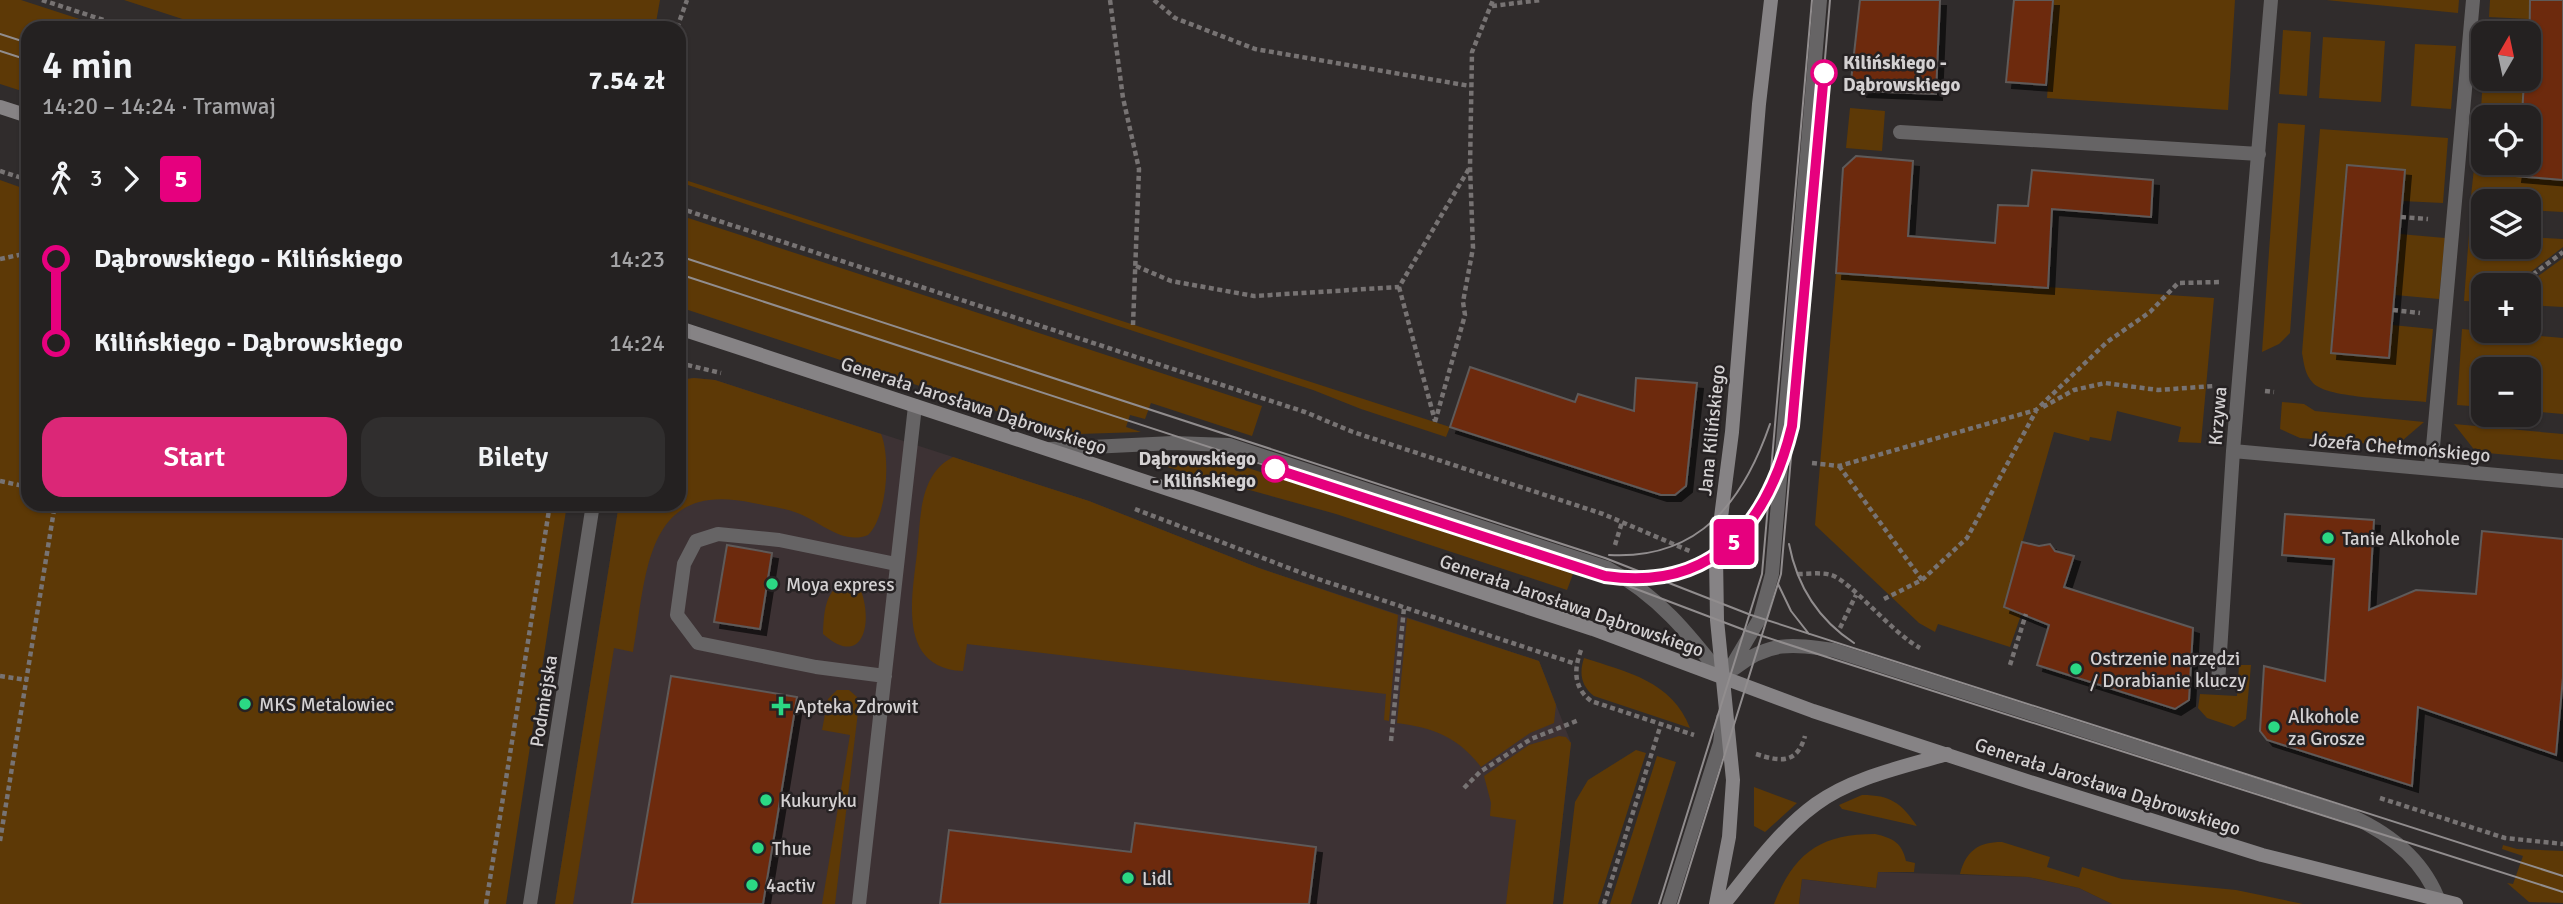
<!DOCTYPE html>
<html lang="pl">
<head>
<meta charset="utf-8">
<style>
	body { margin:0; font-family:Signika,sans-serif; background:#302e2e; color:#f1f3f6; height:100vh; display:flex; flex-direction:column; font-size:26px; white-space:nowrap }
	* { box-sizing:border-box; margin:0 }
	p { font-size:23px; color:#a3a3a5 }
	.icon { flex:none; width:38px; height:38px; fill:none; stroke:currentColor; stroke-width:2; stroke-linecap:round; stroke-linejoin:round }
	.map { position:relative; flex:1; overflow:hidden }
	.drawer { position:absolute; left:21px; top:21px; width:665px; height:490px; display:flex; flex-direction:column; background:#242121; border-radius:21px; box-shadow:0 2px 5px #0004,0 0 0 2px #413e3f }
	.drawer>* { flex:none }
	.badge { padding:0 14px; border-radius:5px; font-size:24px; line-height:46px }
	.needle { width:46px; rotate:9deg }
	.buttons { position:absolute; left:2471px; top:21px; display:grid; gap:14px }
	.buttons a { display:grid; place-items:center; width:70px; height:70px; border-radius:14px; background:#242121; box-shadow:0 2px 5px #0004,0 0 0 2px #413e3f; font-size:35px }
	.map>.badge { position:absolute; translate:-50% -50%; box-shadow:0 0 0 4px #fff }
	.legs { display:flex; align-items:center; gap:10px; height:77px; padding:0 21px; font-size:23px }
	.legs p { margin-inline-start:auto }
	.headline { display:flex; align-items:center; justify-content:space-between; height:119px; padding:0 21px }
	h1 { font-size:38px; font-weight:600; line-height:52px }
	.cta { display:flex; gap:14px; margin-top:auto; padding:14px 21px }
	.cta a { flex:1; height:80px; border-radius:21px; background:#db2777; color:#fff; font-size:28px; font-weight:600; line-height:80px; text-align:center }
	.cta a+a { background:#302e2e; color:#f1f3f6 }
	ul { padding:0 21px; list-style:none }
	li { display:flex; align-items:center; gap:24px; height:84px; font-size:26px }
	li i { display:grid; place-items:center; width:10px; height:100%; margin:0 9px; background:currentColor }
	li i::after { content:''; width:18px; height:18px; margin:-9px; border:5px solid; border-radius:50%; background:#242121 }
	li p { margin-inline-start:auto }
	li:first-child i { background:linear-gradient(#0000 50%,currentColor 0) }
	li:last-child i { background:linear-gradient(currentColor 50%,#0000 0) }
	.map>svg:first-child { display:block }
	.built { fill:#3d3234 }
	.green { fill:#5d3906 }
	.building { fill:#6d2911; stroke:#5e5a59; stroke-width:2; filter:url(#shadow) }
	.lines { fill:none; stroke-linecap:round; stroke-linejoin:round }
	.path { stroke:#777373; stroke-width:4.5; stroke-dasharray:5 3.5; stroke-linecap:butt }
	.lane { stroke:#666465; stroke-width:14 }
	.street { stroke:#666465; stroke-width:14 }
	.secondary { stroke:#868385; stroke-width:14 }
	.tram { stroke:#918d8e; stroke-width:2 }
	.line-1-casing { stroke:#fff; stroke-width:16 }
	.line-1 { stroke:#e6007e; stroke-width:10 }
	.stop-1-dot { fill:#fff; stroke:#e6007e; stroke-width:3.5 }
	.poi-dot { fill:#2bd884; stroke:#262223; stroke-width:2.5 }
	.labels { text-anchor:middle; stroke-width:5; stroke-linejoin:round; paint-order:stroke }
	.stop-label { font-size:19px; font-weight:bold; fill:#d4d1d2; stroke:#262223; text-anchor:start }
	.street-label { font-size:19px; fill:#d4d1d2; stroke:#262223 }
	.poi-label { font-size:19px; fill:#d4d1d2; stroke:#262223; text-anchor:start }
</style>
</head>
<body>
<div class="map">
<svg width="2563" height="904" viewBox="0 0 2563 904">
	<defs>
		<filter id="shadow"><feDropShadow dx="6" dy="6" stdDeviation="0" flood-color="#0009"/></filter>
	</defs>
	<rect width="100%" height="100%" fill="#302c2c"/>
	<path class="built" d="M 694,378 L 715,380 L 1089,501 L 1259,568 L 1539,661 L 1571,743 L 1553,904 L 555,904 L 619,504 L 679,504 L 679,380 Z
		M 1878,872 L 2028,877 L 2079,888 L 2112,904 L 1799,904 L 1802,879 L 1876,888 Z"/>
	<path class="green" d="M 0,0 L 21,0 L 107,28 L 28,28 L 28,93 L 0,84 Z
		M 124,0 L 660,0 L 655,28 L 210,28 Z
		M 2054,0 L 2235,0 L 2228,110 L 2047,98 Z
		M 2326,0 L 2459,0 L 2458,13 Z
		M 2490,0 L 2530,0 L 2529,19 L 2489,17 Z
		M 2283,30 L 2311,32 L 2307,96 L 2279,94 Z
		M 2323,37 L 2385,41 L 2381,102 L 2319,98 Z
		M 2415,44 L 2456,46 L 2451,109 L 2411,106 Z
		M 2483,78 L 2524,79 L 2522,112 L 2481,109 Z
		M 1850,108 L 1885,111 L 1882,151 L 1846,148 Z
		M 2278,123 L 2305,125 L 2290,333 L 2279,344 L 2262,352 Z
		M 2320,129 L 2448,138 L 2443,203 L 2402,201 L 2405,170 L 2347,165 L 2389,358 L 2392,325 L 2433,329 L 2426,402 C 2403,399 2328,399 2313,383 C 2305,375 2304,364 2302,353 Z
		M 2477,141 L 2483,141 L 2483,163 L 2518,163 L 2517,176 L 2563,180 L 2563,212 L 2529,210 L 2529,201 L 2483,201 L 2483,206 L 2470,205 Z
		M 679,178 L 1450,427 L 1446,437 L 1361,409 L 1313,390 L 679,182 Z
		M 0,180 L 28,190 L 28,504 L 567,504 L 506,904 L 0,904 Z
		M 679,215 L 1262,406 L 1252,436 L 1151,403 L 1145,419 L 1130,415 L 1126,427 L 1141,432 L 1079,434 L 1054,430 L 679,307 Z
		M 2400,234 L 2445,238 L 2439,299 L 2395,295 Z
		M 2469,234 L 2483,235 L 2483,247 L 2529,247 L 2529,237 L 2563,239 L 2563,247 L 2514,285 L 2483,285 L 2483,302 L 2464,301 Z
		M 2563,258 L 2563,307 L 2529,305 L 2529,285 L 2526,285 Z
		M 1836,273 L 2214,298 L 2201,443 L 2178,442 L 2181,427 L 2117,411 L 2111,441 L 2090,437 L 2089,441 L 2054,432 L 2004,606 L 2022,612 L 2010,647 L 1938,624 L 1935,632 L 1919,623 L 1815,525 Z
		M 2462,329 L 2563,338 L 2563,414 L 2529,411 L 2529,369 L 2483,369 L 2483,407 L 2457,405 Z
		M 694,378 L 715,380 L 881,434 C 891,458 887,517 868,535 C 843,545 822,523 800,514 C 786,508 768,506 753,503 C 644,479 647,574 633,652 L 614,648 L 573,904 L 555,904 L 619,504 L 679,504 L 679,380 Z
		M 2282,402 L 2304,404 L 2315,411 L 2424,422 L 2396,446 L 2300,438 L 2280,429 Z
		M 2454,424 L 2563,434 L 2563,460 L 2476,452 Z
		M 1162,454 L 1205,454 L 1573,574 L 1567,590 L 1336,514 L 1160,465 L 1156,460 Z
		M 953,457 L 1089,501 L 1259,568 L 1398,615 L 1389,721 L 1384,720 L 1386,694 L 967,644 L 963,671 C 897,668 912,597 917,553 C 921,519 918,475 953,457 Z
		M 843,582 L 859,586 C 874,618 865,671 823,634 C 824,614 824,593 843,582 Z
		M 1407,618 L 1539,661 L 1556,705 L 1554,723 L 1530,733 L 1481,767 C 1458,737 1434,728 1397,723 Z
		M 1584,658 C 1627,672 1672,681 1690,728 L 1594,696 C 1581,686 1579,673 1584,658 Z
		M 2239,665 L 2251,665 L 2246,719 L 2234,727 L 2207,718 L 2198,708 L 2200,694 L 2237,696 Z
		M 837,690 L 849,690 L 857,697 L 858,712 L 835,904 L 822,904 L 850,735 L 822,730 L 828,699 Z
		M 1559,736 L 1566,737 L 1571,743 L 1553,904 L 1506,904 L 1516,820 L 1490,816 L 1491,803 L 1484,776 L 1529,745 Z
		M 1636,750 L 1646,753 L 1598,904 L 1563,904 L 1575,802 L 1588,780 Z
		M 1657,756 L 1676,762 L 1631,904 L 1610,904 Z
		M 1754,787 L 1797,803 L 1765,832 L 1754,826 Z
		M 1862,795 C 1891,795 1901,803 1917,826 L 1842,809 L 1839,805 Z
		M 1875,834 C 1893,838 1902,843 1906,861 L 1915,863 L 1914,872 L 1878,872 L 1876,888 L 1802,879 L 1799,904 L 1774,904 C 1794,853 1820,834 1875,834 Z
		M 2002,842 L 2050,857 L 2047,867 L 2079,877 L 2082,867 L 2122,879 L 2236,890 L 2303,904 L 2112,904 L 2079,888 L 2028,877 L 1960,874 C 1966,851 1978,842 2002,842 Z
		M 2503,845 L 2517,849 L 2563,851 L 2563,903 L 2529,902 L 2507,883 L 2513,884 L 2523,856 L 2502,849 Z"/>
	<path class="building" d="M 1860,0 L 1940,0 L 1936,94 L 1861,91 L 1851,81 Z
		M 2014,0 L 2053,0 L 2046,85 L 2006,82 Z
		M 2530,0 L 2563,0 L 2563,180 L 2516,176 L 2518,163 L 2529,163 L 2529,117 L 2522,117 L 2524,79 L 2529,79 Z
		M 1856,156 L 1913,161 L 1908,236 L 1995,243 L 1998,205 L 2028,206 L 2032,170 L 2153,180 L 2151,217 L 2052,209 L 2048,288 L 1836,273 L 1843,168 Z
		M 2347,165 L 2405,170 L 2389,358 L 2331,353 Z
		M 1470,367 L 1575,402 L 1578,394 L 1634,411 L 1636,378 L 1697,383 L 1686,486 L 1675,495 L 1661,495 L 1450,427 Z
		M 2285,514 L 2374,520 L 2369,610 L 2416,590 L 2476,594 L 2482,531 L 2563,539 L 2563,677 L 2556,755 L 2418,707 L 2412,786 L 2267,740 L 2260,731 L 2264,666 L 2325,681 L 2334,559 L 2282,555 Z
		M 2022,542 L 2039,546 L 2050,544 L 2055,551 L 2074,556 L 2064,587 L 2193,628 L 2189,700 L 2175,709 L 2037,665 L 2049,625 L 2004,607 Z
		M 727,545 L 772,553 L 760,629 L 714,622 Z
		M 671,676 L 797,697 L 763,904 L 632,904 Z
		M 1135,823 L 1316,847 L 1309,904 L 940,904 L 949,830 L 1131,852 Z"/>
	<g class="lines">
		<path class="path" d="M 42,0 L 128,28
			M 1110,0 L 1123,98 L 1139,169 L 1133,325
			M 1154,0 L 1175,18 L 1255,49 L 1470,86
			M 1492,6 L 1541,0
			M 677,28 L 687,0
			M 2497,31 L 2524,33
			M 0,171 L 28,180
			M 679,208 L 1305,412 L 1353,432 L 1603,514 L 1692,552
			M 2401,217 L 2428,219
			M 0,259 L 28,253
			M 1136,266 L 1171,281 L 1254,296 L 1399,287 L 1470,167
			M 2519,285 L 2563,252
			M 1399,287 L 1435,421
			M 2393,310 L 2420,313
			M 2480,315 L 2483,313
			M 679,363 L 721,373
			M 2265,391 L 2274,392
			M 2043,407 L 2074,390 L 2105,383 L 2158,390 L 2214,386
			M 1435,422 L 1465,315 L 1463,302 L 1473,248 L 1470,167 L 1472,52 L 1493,0
			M 1812,463 L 1839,466 L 2036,410 L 2107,342 L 2150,312 L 2178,283 L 2220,282
			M 1839,466 L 1922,580 L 1882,600
			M 0,481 L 28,487
			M 1135,509 L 1315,578 L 1576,664
			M 1615,545 L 1622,522
			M 1798,574 C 1808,574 1821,572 1831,575 C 1851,581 1892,633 1920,648
			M 1922,580 L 1967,538 L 2036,411
			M 1840,628 L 1856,595
			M 1581,650 C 1574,669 1573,687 1591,701 L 1694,735
			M 2010,665 L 2026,614
			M 0,676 L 26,680
			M 1391,741 L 1404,608
			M 1756,754 C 1781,762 1797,764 1805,736
			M 1464,788 L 1480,772 L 1531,739 L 1579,720
			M 2380,798 L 2505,838 L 2563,844
			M 0,841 L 55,504
			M 486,904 L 550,504
			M 1604,904 L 1661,724"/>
		<path class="lane" d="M 1050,449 L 1173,443 L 1229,445 L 1607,568 C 1658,595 1689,634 1724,679
			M 1735,668 C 1769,641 1792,644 1833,650 L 2351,816 C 2391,834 2425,861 2440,904
			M 885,676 L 816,667 L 698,643 L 677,615 L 684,564 L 696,541 L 718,534 L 779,540 L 896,564
			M 1724,687 L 1724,679 L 1760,618 L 1772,574 L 1820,0
			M 859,904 L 915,406
			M 1669,904 L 1720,743 L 1723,718"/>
		<path class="street" d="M 1900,132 L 2259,154
			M 2233,451 L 2563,481
			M 2431,469 L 2473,0
			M 2218,683 L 2233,451 L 2271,0
			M 530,904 L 593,504"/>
		<path class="secondary" d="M 0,107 L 28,116
			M 679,328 L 1593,629 L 1813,711 L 2033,783 L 2262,855 L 2456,904
			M 1716,904 L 1729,837 L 1733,780 L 1717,620 L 1716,556 L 1732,432 L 1759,104 L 1771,0
			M 1724,904 C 1752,869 1779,831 1816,804 C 1853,777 1904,767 1947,754"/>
		<path class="tram" d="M 0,34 L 28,43
			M 0,51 L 28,60
			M 679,256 L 1605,558 L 1751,615 L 2563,876
			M 679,274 L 1586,570 L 1747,631 L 1836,660 L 2563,892
			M 1789,544 C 1797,586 1819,620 1854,643
			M 1609,555 C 1699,560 1743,502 1770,424
			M 1662,578 C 1709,566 1746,539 1767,495
			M 1778,584 L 1791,611 L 1809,634
			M 1659,904 L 1762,574 L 1812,0
			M 1678,904 L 1781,574 L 1830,0"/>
	</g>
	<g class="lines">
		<defs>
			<path id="line-1" d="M 1275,469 L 1605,576 C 1713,592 1768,524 1792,426 L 1824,73"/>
		</defs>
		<use href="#line-1" class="line-1-casing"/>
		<use href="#line-1" class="line-1"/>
	</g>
	<g class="stop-1-dot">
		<circle cx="1824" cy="73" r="12"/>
		<circle cx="1275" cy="469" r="12"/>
	</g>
	<g class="poi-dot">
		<circle cx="2328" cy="538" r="7"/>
		<circle cx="772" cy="584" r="7"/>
		<circle cx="2076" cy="669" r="7"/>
		<circle cx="245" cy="704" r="7"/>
		<path d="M777.5 695.5h7v7h7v7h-7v7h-7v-7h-7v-7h7z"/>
		<circle cx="2274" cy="727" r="7"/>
		<circle cx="766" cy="800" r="7"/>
		<circle cx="758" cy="848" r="7"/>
		<circle cx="1128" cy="878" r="7"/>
		<circle cx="752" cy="885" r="7"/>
	</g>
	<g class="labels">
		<g class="stop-label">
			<text x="1843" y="69">Kilińskiego -<tspan x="1843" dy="22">Dąbrowskiego</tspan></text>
			<text x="1256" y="465" text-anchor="end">Dąbrowskiego<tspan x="1256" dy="22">- Kilińskiego</tspan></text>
		</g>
		<g class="street-label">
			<text transform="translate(974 405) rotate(18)" y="7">Generała Jarosława Dąbrowskiego</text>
			<text transform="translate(2217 416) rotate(-85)" y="7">Krzywa</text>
			<text transform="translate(1711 430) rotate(-84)" y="7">Jana Kilińskiego</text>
			<text transform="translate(2400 447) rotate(5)" y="7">Józefa Chełmońskiego</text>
			<text transform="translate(1572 605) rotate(19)" y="7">Generała Jarosława Dąbrowskiego</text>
			<text transform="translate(543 701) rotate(-81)" y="7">Podmiejska</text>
			<text transform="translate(2108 786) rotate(18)" y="7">Generała Jarosława Dąbrowskiego</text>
		</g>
		<g class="poi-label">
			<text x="2342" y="545">Tanie Alkohole</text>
			<text x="786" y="591">Moya express</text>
			<text x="2090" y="665">Ostrzenie narzędzi<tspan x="2090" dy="22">/ Dorabianie kluczy</tspan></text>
			<text x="259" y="711">MKS Metalowiec</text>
			<text x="795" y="713">Apteka Zdrowit</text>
			<text x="2288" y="723">Alkohole<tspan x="2288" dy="22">za Grosze</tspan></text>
			<text x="780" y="807">Kukuryku</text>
			<text x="772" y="855">Thue</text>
			<text x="1142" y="885">Lidl</text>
			<text x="766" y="892">4activ</text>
		</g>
	</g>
</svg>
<div class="buttons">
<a><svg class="needle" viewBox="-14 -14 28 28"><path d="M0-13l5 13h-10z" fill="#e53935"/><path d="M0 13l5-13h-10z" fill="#a3a3a5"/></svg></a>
<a><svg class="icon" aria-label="locate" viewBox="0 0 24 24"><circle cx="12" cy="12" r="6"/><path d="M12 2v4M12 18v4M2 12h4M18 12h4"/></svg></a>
<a><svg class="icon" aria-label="layers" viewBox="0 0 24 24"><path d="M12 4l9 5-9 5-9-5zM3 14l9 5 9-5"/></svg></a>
<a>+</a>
<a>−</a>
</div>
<b class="badge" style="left:1734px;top:542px;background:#e6007e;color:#fff">5</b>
<section class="drawer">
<div class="headline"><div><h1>4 min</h1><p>14:20 – 14:24 · Tramwaj</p></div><b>7.54 zł</b></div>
<div class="legs"><svg class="icon" aria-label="walk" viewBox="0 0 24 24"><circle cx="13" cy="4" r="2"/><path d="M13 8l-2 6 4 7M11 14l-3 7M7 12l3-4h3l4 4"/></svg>3<svg class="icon" aria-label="forward" viewBox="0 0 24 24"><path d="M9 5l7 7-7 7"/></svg><b class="badge" style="background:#e6007e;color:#fff">5</b></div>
<ul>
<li><i style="color:#e6007e"></i><b>Dąbrowskiego - Kilińskiego</b><p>14:23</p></li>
<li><i style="color:#e6007e"></i><b>Kilińskiego - Dąbrowskiego</b><p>14:24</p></li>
</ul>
<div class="cta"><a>Start</a><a>Bilety</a></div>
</section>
</div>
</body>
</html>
